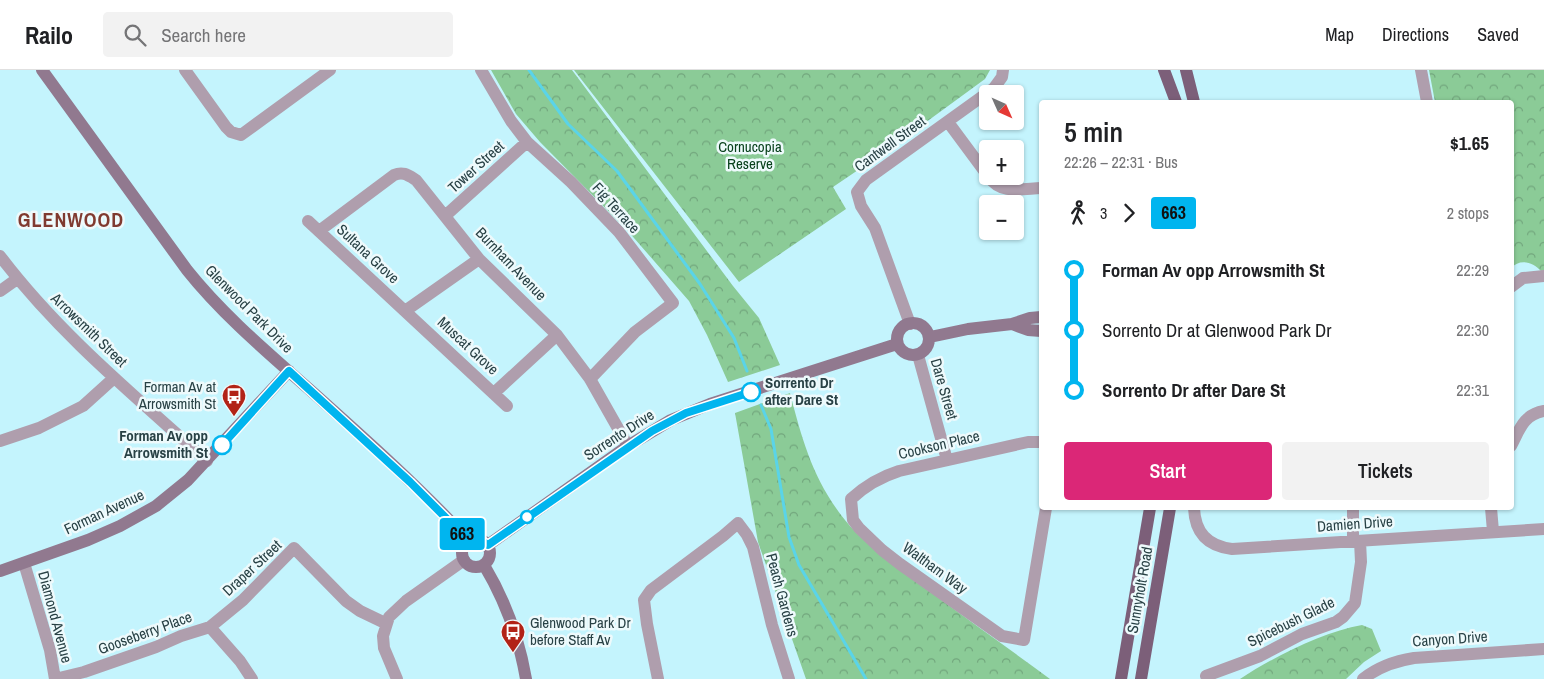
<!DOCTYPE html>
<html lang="en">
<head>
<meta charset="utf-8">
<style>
	body { margin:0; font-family:"Archivo Narrow",sans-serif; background:#f2f2f2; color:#202124; height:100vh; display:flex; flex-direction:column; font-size:19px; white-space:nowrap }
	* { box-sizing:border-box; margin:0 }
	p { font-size:16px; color:#757577 }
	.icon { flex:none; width:28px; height:28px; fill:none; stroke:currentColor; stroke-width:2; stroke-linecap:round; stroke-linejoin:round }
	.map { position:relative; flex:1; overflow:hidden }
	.details { position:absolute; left:1039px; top:30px; width:475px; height:410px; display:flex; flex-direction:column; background:#fff; border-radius:5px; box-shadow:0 1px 4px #0004 }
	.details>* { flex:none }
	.badge { padding:0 10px; border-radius:4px; font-size:18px; line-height:32px }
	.needle { width:32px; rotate:135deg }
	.buttons { position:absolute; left:979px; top:15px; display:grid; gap:10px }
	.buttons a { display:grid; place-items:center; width:45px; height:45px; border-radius:5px; background:#fff; box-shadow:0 1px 4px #0004; font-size:25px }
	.map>.badge { position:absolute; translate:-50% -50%; box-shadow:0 0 0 2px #fff }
	.legs { display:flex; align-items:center; gap:8px; height:55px; padding:0 25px; font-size:16px }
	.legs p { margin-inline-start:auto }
	.overview { display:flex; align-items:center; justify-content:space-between; height:85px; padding:0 25px }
	h1 { font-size:28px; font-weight:600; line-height:38px }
	.primary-button { display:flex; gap:10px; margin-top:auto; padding:10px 25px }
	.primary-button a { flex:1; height:58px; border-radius:5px; background:#db2777; color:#fff; font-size:20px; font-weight:600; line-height:58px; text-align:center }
	.primary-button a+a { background:#f2f2f2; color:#202124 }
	ul { padding:0 25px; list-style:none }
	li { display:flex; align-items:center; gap:18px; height:60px; font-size:19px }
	li i { display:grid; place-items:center; width:8px; height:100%; margin:0 6px; background:currentColor }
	li i::after { content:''; width:12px; height:12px; margin:-6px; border:4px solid; border-radius:50%; background:#fff }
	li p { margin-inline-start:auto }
	li:first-child i { background:linear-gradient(#0000 50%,currentColor 0) }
	li:last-child i { background:linear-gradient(currentColor 50%,#0000 0) }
	header { display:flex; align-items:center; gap:30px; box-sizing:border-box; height:70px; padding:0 25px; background:#fff; border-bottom:1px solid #e0e0e0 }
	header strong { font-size:24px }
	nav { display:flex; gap:28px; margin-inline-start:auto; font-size:18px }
	.search { width:350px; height:45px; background:#f2f2f2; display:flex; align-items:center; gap:12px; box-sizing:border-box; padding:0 18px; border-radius:5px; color:#757577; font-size:19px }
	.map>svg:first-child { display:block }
	.forest { fill:url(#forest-crowns) }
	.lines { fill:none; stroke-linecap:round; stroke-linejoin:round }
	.stream { stroke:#5ad4e8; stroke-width:3 }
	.street { stroke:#af9ead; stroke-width:12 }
	.secondary { stroke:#91798f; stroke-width:12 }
	.primary { stroke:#7c5f79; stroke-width:12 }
	.line-1-casing { stroke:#fff; stroke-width:11 }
	.line-1 { stroke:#00b5ef; stroke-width:8 }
	.stop-1-dot { fill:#fff; stroke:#00b5ef; stroke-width:2.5 }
	.labels { text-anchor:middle; stroke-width:5; stroke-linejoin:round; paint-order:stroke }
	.street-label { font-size:15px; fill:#284145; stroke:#eefafc }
	.park-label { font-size:15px; fill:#08411c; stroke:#eefafc }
	.stop-label { font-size:15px; font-weight:bold; fill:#284145; stroke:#eefafc; text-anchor:start }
	.poi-label { font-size:15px; fill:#284145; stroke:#eefafc; text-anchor:end }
	.district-label { font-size:20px; font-weight:bold; letter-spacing:1px; fill:#803a30; stroke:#eefafc }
</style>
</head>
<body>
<header>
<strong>Railo</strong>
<div class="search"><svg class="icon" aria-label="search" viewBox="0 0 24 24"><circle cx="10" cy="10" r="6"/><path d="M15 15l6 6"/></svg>Search here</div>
<nav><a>Map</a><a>Directions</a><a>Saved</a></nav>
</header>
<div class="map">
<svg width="1544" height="609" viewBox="0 0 1544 609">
	<defs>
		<pattern id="forest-crowns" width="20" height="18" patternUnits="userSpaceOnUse" patternTransform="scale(1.25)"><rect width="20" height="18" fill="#8bcb97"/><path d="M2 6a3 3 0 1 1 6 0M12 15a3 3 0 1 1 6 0" fill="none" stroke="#72a67d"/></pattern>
	</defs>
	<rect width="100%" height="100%" fill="#c4f4fd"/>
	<path class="forest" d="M 491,0 L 572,0 L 733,216 L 759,248 L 780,295 L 728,312 L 707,265 L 689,231 L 627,160 L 540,72 L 516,44 Z
		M 574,0 L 990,0 L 985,9 L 892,77 L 833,117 L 846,139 L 739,212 Z
		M 1429,0 L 1544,0 L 1544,200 L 1541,201 C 1533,192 1520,188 1511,198 L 1511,32 L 1435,32 Z
		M 790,323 C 802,369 812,406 841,445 C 863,475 906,505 936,526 C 974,554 1012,581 1050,609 L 806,609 L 758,472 L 735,343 Z
		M 1362,555 L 1372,559 L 1381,581 L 1364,592 L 1346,609 L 1240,609 C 1273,587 1323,562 1362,555 Z"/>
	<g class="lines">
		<path class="stream" d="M 529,0 L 568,54 L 617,101 L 700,214 L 734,268 L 747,301
			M 761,335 L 771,359 L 789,467 L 799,495 L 866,609"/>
		<path class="street" d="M 185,0 L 226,57 L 231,62 L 241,65 L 330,0
			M 481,0 L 511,51 L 527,72 L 571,112 L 619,162 L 673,233 L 635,262 L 590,309
			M 1421,0 L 1427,32
			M 948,52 L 988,106
			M 988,106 C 1001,125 1021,119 1041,118
			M 445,146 L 527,72
			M 308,151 L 507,336
			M 319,161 L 394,105 C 403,101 408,105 416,110 L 479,189 L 557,265 L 590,309 L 628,376
			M 0,186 C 59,264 135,326 207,391
			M 1511,217 L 1523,208 L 1544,206
			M 0,221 L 17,209
			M 405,241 L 479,189
			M 910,254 L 875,158 L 861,136 L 857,122 L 866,110 L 994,18 L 1002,7 L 1003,0
			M 918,285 L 947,390
			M 494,323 L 557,265
			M 0,371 L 39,358 L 83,336 L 114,308
			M 1041,372 L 1028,372 L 899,401 C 880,407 866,415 851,429 L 853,450 L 859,458 L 882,480 L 900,494 L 1002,566 L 1024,570 L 1046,438
			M 1511,376 C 1520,359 1523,345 1544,341
			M 1194,438 C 1195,462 1207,476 1232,479 L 1544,459
			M 1353,438 L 1353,471
			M 1491,438 L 1493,461
			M 24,493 L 50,580 L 55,609 L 84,602 L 156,577 L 181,566 L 210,557 L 243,530 L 294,478 L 346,531 L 360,541 L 385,553
			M 210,557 L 240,591 L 252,609
			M 1206,606 L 1260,586 L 1302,564 L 1336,552 L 1343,547 L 1355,533 L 1361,492 L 1360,471
			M 397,609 L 384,578 L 383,566 L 389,547 L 406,531 L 464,490
			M 658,609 L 647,554 L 644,530 L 651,520 L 723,466 L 738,453 L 747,465 L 753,477 L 772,555 L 789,609
			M 1363,609 C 1378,597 1395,591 1414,588 L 1544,579"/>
		<path class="secondary" d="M 42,0 L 187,200 C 222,244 267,282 309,319 C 364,368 419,417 469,471
			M897 269a16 16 0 1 1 32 0a16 16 0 1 1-32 0Z
			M 1012,254 L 1028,260 L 1041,261
			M 930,267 L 968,259 L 1012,254 L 1030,248 L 1041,247
			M462 483a14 14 0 1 1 28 0a14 14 0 1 1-28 0Z
			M 488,475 L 628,376 L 671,350 L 710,334 L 897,274
			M 484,495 C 505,530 519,568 526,609
			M 0,501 L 88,470 L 120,456 L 156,436 L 188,410 L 289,301"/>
		<path class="primary" d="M 1164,0 L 1176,32
			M 1186,0 L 1194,32
			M 1121,609 L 1150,438
			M 1141,609 L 1170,438"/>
	</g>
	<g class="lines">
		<defs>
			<path id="line-1" d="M 222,375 L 289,301 L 410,412 L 469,471 L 479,469 L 488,475 L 652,361 L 686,343 L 751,322"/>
		</defs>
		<use href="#line-1" class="line-1-casing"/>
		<use href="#line-1" class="line-1"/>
	</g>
	<defs>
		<symbol id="bus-pin" viewBox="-11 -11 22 30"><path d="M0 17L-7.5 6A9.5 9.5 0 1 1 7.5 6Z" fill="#b22317" stroke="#eefafc"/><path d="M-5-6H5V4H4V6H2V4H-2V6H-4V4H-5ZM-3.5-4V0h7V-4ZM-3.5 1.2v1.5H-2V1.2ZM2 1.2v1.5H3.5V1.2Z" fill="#fff"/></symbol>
	</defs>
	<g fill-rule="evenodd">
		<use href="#bus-pin" x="220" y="312" width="28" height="38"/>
		<use href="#bus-pin" x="499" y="548" width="28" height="38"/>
	</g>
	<g class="stop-1-dot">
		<circle cx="751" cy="322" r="9"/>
		<circle cx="222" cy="375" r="9"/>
		<circle cx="527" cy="447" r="6"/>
	</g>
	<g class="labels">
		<g class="street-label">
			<text transform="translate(890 74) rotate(-36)" y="5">Cantwell Street</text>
			<text transform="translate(476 97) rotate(-42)" y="5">Tower Street</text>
			<text transform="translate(616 138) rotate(48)" y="5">Fig Terrace</text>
			<text transform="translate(368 184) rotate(43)" y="5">Sultana Grove</text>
			<text transform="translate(511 194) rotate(46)" y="5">Burnham Avenue</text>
			<text transform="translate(249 239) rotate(45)" y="5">Glenwood Park Drive</text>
			<text transform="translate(89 260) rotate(44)" y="5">Arrowsmith Street</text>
			<text transform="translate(468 276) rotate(43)" y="5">Muscat Grove</text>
			<text transform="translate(944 319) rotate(74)" y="5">Dare Street</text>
			<text transform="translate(619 365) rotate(-33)" y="5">Sorrento Drive</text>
			<text transform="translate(939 375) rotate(-13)" y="5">Cookson Place</text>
			<text transform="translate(104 442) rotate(-25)" y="5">Forman Avenue</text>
			<text transform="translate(1355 454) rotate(-4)" y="5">Damien Drive</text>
			<text transform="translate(252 498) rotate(-43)" y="5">Draper Street</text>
			<text transform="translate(935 498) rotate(36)" y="5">Waltham Way</text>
			<text transform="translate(1140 520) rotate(-80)" y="5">Sunnyholt Road</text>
			<text transform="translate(782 525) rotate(75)" y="5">Peach Gardens</text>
			<text transform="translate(55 547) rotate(75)" y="5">Diamond Avenue</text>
			<text transform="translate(1291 552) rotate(-26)" y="5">Spicebush Glade</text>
			<text transform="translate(145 563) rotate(-20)" y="5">Gooseberry Place</text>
			<text transform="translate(1450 569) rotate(-4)" y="5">Canyon Drive</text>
		</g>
		<g class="park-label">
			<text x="750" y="82">Cornucopia<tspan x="750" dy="17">Reserve</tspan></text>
		</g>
		<g class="stop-label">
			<text x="765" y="318">Sorrento Dr<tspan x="765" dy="17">after Dare St</tspan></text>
			<text x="208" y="371" text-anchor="end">Forman Av opp<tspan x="208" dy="17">Arrowsmith St</tspan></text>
		</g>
		<g class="poi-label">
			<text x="216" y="322">Forman Av at<tspan x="216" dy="17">Arrowsmith St</tspan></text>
			<text x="530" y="558" text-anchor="start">Glenwood Park Dr<tspan x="530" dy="17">before Staff Av</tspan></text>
		</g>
		<g class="district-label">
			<text x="71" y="157">GLENWOOD</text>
		</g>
	</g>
</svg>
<div class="buttons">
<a><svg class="needle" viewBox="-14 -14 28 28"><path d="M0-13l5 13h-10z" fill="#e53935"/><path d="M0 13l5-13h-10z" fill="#757577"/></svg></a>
<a>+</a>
<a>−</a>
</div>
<b class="badge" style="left:462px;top:464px;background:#00b5ef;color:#111">663</b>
<section class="details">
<div class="overview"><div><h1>5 min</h1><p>22:26 – 22:31 · Bus</p></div><b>$1.65</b></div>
<div class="legs"><svg class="icon" aria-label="walk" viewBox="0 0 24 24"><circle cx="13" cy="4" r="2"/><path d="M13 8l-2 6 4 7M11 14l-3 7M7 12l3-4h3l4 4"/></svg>3<svg class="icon" aria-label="forward" viewBox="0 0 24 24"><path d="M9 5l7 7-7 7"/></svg><b class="badge" style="background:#00b5ef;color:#111">663</b><p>2 stops</p></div>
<ul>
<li><i style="color:#00b5ef"></i><b>Forman Av opp Arrowsmith St</b><p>22:29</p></li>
<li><i style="color:#00b5ef"></i><span>Sorrento Dr at Glenwood Park Dr</span><p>22:30</p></li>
<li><i style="color:#00b5ef"></i><b>Sorrento Dr after Dare St</b><p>22:31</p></li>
</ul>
<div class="primary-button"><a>Start</a><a>Tickets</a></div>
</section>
</div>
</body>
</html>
